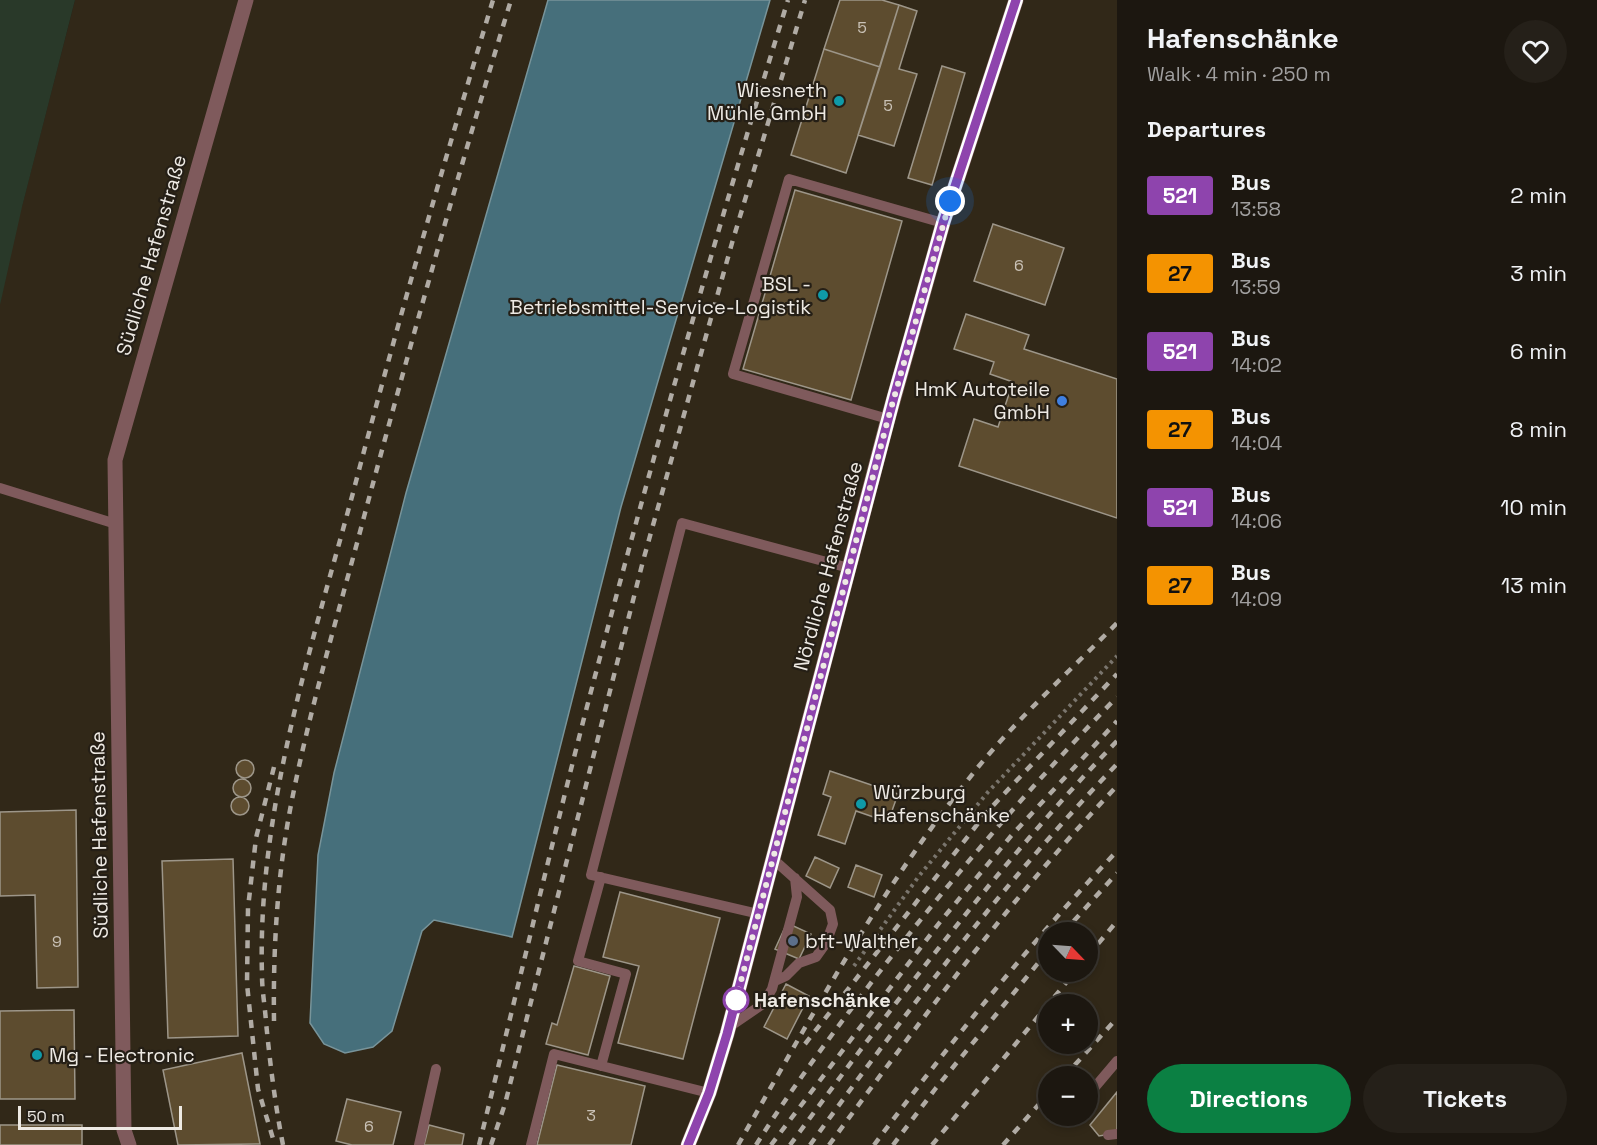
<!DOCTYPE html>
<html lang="en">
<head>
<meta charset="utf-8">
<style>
	body { margin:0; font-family:"Space Grotesk",sans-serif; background:#252019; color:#f1f3f6; height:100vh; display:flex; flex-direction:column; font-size:22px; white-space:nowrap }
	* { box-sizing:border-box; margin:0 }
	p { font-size:20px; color:#a09f9f }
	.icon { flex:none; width:33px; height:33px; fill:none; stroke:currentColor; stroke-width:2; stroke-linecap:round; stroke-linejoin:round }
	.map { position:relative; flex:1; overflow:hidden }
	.sheet { display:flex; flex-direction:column; background:#1c1710; width:480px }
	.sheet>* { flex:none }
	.badge { padding:0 12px; border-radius:4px; font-size:21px; line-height:39px }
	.needle { width:39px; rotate:115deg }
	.buttons { position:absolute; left:1038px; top:922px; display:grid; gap:12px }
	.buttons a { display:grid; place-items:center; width:60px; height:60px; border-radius:50%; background:#1c1710; box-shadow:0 3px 9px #0003,0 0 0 2px #3a3630; font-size:30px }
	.scale { position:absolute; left:18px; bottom:15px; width:164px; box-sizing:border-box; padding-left:6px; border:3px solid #eeeae4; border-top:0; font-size:16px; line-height:21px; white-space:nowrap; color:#eeeae4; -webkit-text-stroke:4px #251f16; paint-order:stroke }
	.you { position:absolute; width:30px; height:30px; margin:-15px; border:4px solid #fff; border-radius:50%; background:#1a73e8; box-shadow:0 0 0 9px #1a73e833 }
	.map>.badge { position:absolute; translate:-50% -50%; box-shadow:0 0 0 3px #fff }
	h2 { padding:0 30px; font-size:22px; line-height:54px }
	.round { display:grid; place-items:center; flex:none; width:63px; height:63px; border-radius:32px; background:#252019 }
	.summary { display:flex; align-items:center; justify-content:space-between; height:102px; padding:0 30px }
	h1 { font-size:28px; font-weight:600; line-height:45px }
	.action { display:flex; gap:12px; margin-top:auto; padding:12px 30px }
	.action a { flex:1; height:69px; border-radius:36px; background:#0b8043; color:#fff; font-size:24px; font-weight:600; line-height:69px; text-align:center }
	.action a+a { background:#252019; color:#f1f3f6 }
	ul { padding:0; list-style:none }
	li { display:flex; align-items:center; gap:18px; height:78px; padding:0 30px }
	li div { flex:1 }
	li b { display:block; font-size:22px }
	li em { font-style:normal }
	li .badge { min-width:66px; font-weight:700; text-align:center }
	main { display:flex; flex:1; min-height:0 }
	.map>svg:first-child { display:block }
	.built { fill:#312818; fill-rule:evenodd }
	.green { fill:#293929 }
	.water { fill:#466f7b; stroke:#78949a; stroke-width:1.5 }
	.building { fill:#5d4c2f; stroke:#9d9689; stroke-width:1.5 }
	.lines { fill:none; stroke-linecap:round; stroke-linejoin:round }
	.path { stroke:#7a756d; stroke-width:4; stroke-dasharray:3 4.5; stroke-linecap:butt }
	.service { stroke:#7f5a5c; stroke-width:10 }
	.minor { stroke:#7f5a5c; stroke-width:15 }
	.tertiary { stroke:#7f5a5c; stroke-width:15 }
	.rail { stroke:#b0aba4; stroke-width:4.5; stroke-dasharray:8 8; stroke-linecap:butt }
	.line-casing { stroke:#fff; stroke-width:14 }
	.line { stroke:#8e44ad; stroke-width:9 }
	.walk { stroke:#eeeae4; stroke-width:6; stroke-dasharray:0 10.8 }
	.culture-dot { fill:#0f9aa8; stroke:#251f16; stroke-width:2 }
	.shop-dot { fill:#3f7fe0; stroke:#251f16; stroke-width:2 }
	.service-dot { fill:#5c6f8a; stroke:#251f16; stroke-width:2 }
	.stop-dot { fill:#fff; stroke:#8e44ad; stroke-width:3 }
	.labels { text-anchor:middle; stroke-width:4.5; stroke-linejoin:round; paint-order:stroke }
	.number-label { font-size:16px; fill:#cac2b7 }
	.poi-label { font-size:20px; fill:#eeeae4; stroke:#251f16; text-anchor:end }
	.street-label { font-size:20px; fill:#eeeae4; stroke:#251f16 }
	.stop-label { font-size:20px; font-weight:bold; fill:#eeeae4; stroke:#251f16; text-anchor:start }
</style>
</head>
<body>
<main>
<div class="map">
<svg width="1117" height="1145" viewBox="0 0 1117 1145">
	<rect width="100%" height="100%" fill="#251f16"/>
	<path class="built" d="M 75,0 L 548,0 L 406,493 L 392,1031 L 422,931 L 434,920 L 512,937 L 621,507 L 770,0 L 1117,0 L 1117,1145 L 0,1145 L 0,196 L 22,206 ZM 1048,933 L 1088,933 L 1088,972 L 1048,972 ZM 1048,1005 L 1088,1005 L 1088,1044 L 1048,1044 ZM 1048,1077 L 1088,1077 L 1088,1116 L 1048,1116 Z"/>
	<path class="green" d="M 0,0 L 75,0 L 22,207 L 0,305 Z"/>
	<path class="water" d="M 548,0 L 770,0 L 621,507 L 512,937 L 434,920 L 422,931 L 392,1031 L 373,1047 L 345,1053 L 324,1044 L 310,1023 L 318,855 L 334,773 L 406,493 Z"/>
	<path class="building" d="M 840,0 L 882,0 L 899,5 L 880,67 L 824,49 Z
		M 899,5 L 917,11 L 899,69 L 917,74 L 894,146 L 858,135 Z
		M 824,49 L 880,67 L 846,173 L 791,155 Z
		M 942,66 L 965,73 L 932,185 L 908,178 Z
		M 795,190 L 902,221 L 851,400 L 743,369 Z
		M 993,224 L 1064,248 L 1045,305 L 974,281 Z
		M 966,314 L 1029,335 L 1024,349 L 1117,379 L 1117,518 L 959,466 L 974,419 L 998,427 L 1013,382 L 990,374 L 994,362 L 954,349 Z
		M236 769a9 9 0 1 1 18 0a9 9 0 1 1-18 0Z
		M 830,771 L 898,794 L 888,822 L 856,811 L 845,844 L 818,835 L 831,797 L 823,794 Z
		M233 788a9 9 0 1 1 18 0a9 9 0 1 1-18 0Z
		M231 806a9 9 0 1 1 18 0a9 9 0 1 1-18 0Z
		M 76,810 L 78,987 L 37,988 L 35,895 L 0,896 L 0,812 Z
		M 815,857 L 839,868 L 830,888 L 806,876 Z
		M 233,859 L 238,1036 L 168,1038 L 162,861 Z
		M 856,865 L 882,875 L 874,897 L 848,887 Z
		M 620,892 L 720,918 L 683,1059 L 618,1043 L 639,966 L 603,957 Z
		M 787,923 L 811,934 L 799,959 L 775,949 Z
		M 574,966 L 610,976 L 588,1055 L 546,1044 L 552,1023 L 557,1025 Z
		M 786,984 L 809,996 L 787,1039 L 764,1027 Z
		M 74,1010 L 75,1099 L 0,1099 L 0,1011 Z
		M 242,1053 L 260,1144 L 178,1145 L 163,1070 Z
		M 557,1065 L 645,1086 L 631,1145 L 537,1145 Z
		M 1117,1092 L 1117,1133 L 1099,1136 L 1090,1125 Z
		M 347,1099 L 401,1112 L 393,1145 L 352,1145 L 336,1141 Z
		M 0,1125 L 82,1125 L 82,1145 L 0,1145 Z
		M 429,1125 L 464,1134 L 462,1145 L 424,1145 Z"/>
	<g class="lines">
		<path class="path" d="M 854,966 L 919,876 L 988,792 L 1117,656"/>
		<path class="service" d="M 888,419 L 733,374 L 789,179 L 943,223
			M 0,488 L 116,524
			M 773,859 L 830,910 L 833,924 L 826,943 L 816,957 L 799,963 L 786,976 L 775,981
			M 759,914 L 591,875 L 682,523 L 849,568
			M 729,1027 L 763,1004 L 772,989 L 797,897 L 795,878
			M 601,1066 L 626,974 L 578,961 L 601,877
			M 1095,1087 L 1117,1061
			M 1108,1135 L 1117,1134
			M 419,1145 L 436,1069
			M 531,1145 L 554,1054 L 709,1093"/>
		<path class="minor" d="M 129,1145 L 124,1130 L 115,460 L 246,0"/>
		<path class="tertiary" d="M 688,1145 L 709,1093 L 727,1034 L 888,419 L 943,223 L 1016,0"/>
		<path class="rail" d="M 274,767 L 256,838 L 248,908 L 247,984 L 258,1089 L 275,1145
			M 1063,933 L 1117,873
			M 1088,956 L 1117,921
			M 274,1021 C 273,951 277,879 290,810 C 309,710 339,612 365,513 C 411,342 459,170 511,0
			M 805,1044 L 987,812 L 1117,674
			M 1064,1077 L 1117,1018
			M 283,1145 C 275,1104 270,1063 266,1022 C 265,1006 262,991 262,975 C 257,811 312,646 354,489 C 397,325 444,162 493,0
			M 479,1145 C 514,1004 547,863 583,722 C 646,480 714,239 788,0
			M 491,1145 L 505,1104 L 643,561 L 732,243 L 805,0
			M 738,1145 C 809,1021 878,893 967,781 C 1011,724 1066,675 1117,623
			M 756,1145 C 793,1086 835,1030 877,975 C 952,878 1032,784 1117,697
			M 771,1145 L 940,922 L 1011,836 L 1117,721
			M 790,1145 C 893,1005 997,866 1117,741
			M 810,1145 C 906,1012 1004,882 1117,764
			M 829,1145 C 920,1021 1011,898 1117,786
			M 874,1145 C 950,1043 1030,943 1117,851
			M 893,1145 L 936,1088 L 1048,951
			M 932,1145 L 1075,972
			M 1003,1145 L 1048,1094"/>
	</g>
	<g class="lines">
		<defs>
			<path id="line" d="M 688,1145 L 709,1093 L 727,1034 L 894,397 L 943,223 L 1016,0"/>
		</defs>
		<use href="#line" class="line-casing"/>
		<use href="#line" class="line"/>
		<path class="walk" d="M 736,1000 L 888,419 L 950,201"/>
	</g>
	<g class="culture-dot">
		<circle cx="839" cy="101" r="6"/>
		<circle cx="823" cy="295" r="6"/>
		<circle cx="861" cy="804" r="6"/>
		<circle cx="37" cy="1055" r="6"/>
	</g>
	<circle class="shop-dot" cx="1062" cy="401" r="6"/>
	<circle class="service-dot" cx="793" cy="941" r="6"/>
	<circle class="stop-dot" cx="736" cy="1000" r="12"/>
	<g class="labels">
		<g class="number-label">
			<text x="862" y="33">5</text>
			<text x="888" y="111">5</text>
			<text x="1019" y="271">6</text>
			<text x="57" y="947">9</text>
			<text x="591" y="1121">3</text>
			<text x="369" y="1132">6</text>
		</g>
		<g class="poi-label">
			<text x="827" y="97">Wiesneth<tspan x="827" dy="23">Mühle GmbH</tspan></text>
			<text x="811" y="291">BSL -<tspan x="811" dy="23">Betriebsmittel-Service-Logistik</tspan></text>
			<text x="1050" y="396">HmK Autoteile<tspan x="1050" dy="23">GmbH</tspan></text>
			<text x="873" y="799" text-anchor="start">Würzburg<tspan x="873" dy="23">Hafenschänke</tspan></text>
			<text x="805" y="948" text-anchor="start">bft-Walther</text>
			<text x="49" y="1062" text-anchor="start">Mg - Electronic</text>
		</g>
		<g class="street-label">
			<text transform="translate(151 255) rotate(-74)" y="7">Südliche Hafenstraße</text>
			<text transform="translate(828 566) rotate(-75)" y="7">Nördliche Hafenstraße</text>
			<text transform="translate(99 835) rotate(-91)" y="7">Südliche Hafenstraße</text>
		</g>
		<g class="stop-label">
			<text x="754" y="1007">Hafenschänke</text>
		</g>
	</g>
</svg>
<div class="buttons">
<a><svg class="needle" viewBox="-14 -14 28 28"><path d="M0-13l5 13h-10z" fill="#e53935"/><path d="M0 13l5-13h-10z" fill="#a09f9f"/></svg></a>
<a>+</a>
<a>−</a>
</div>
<div class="scale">50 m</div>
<div class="you" style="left:950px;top:201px"></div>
</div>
<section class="sheet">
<div class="summary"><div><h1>Hafenschänke</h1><p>Walk · 4 min · 250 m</p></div><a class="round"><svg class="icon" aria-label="heart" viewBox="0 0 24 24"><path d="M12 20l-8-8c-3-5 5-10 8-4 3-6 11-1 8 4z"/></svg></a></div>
<h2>Departures</h2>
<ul>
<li><span class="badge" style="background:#8e44ad;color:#fff">521</span><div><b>Bus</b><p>13:58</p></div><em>2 min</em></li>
<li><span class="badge" style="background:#f49301;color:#111">27</span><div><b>Bus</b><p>13:59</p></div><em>3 min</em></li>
<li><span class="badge" style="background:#8e44ad;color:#fff">521</span><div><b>Bus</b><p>14:02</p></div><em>6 min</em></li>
<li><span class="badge" style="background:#f49301;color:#111">27</span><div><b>Bus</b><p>14:04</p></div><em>8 min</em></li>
<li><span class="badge" style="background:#8e44ad;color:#fff">521</span><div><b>Bus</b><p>14:06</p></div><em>10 min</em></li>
<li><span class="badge" style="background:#f49301;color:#111">27</span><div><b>Bus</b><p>14:09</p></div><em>13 min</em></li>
</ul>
<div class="action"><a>Directions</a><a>Tickets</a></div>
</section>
</main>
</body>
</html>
